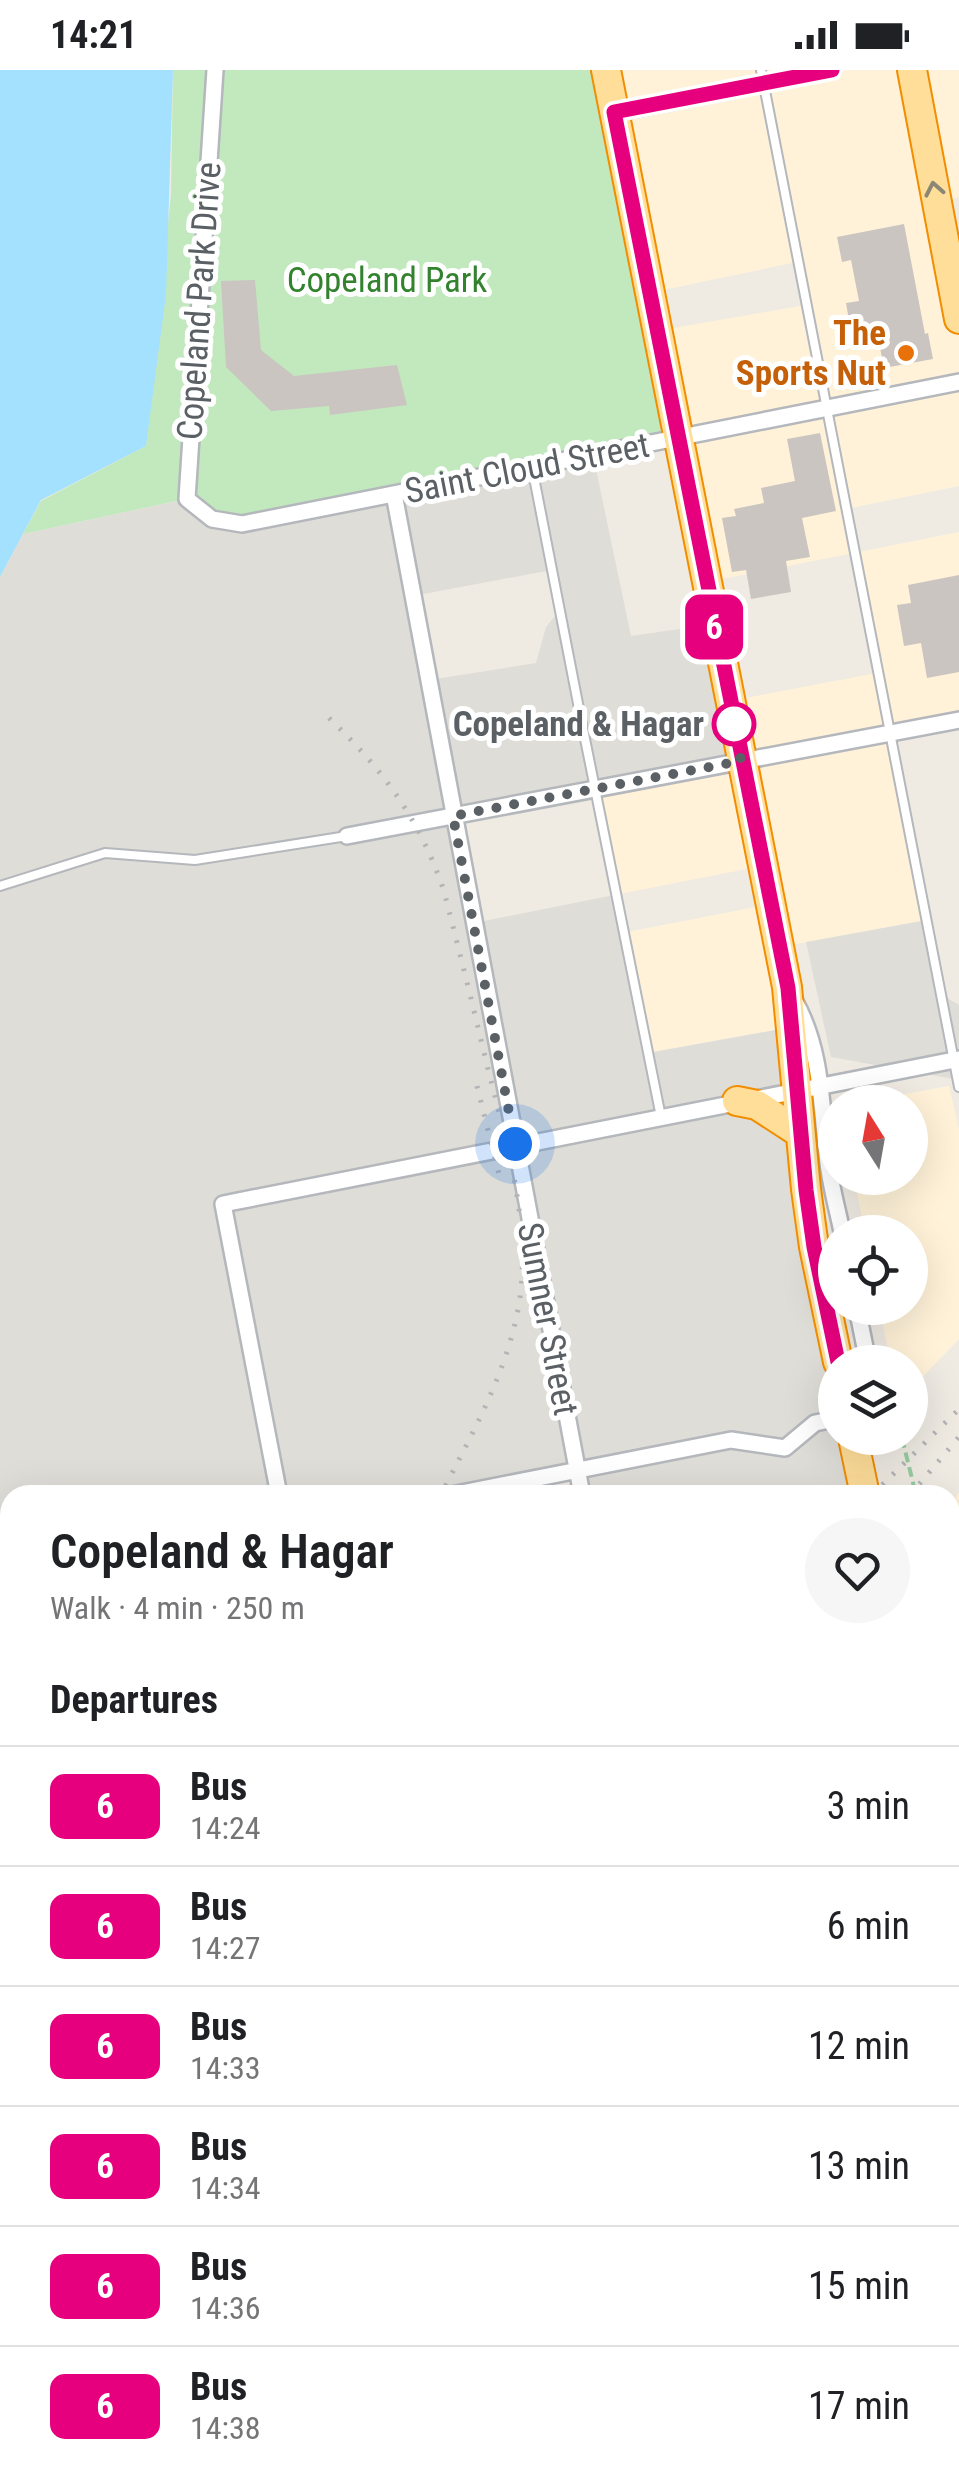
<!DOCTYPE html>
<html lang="en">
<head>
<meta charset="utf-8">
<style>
	body { margin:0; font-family:"Roboto Condensed",sans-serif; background:#f6f6f6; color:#202124; height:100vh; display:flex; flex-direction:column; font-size:38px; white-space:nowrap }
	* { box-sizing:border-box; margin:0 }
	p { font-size:32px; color:#757577 }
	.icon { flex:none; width:55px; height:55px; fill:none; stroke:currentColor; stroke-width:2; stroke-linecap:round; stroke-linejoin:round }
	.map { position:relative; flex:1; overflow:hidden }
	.drawer { position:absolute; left:0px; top:1415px; width:960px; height:1000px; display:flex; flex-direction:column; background:#fff; border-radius:30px 30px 0 0; box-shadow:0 10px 40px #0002 }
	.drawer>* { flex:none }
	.badge { padding:0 20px; border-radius:15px; font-size:35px; line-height:65px }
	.needle { width:65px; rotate:349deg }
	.fabs { position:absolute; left:818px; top:1015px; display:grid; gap:20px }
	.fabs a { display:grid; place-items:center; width:110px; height:110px; border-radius:50%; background:#fff; box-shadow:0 10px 40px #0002; font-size:50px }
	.you { position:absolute; width:50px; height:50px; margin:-25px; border:8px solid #fff; border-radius:50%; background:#1a73e8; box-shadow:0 0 0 15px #1a73e833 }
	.map>.badge { position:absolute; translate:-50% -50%; box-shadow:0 0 0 5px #fff }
	h2 { padding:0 50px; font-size:38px; line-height:90px }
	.round { display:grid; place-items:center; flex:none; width:105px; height:105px; border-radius:52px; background:#f6f6f6 }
	.overview { display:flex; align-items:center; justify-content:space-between; height:170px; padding:0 50px }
	h1 { font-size:48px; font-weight:600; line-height:75px }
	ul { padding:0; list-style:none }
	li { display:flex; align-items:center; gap:30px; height:120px; padding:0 50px; border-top:2px solid #e0e0e0 }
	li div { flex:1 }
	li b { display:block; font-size:38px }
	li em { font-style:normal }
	li .badge { min-width:110px; font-weight:700; text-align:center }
	.status { display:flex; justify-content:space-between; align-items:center; height:70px; padding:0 50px; background:#fff; direction:ltr }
	.status svg { height:28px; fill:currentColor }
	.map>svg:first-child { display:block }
	.commercial { fill:#fff2d8 }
	.industrial { fill:#dfddd8; fill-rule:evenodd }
	.green { fill:#c2e8be }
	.water { fill:#a3e1ff }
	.building { fill:#cac5c0 }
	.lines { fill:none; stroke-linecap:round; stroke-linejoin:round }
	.service-casing { stroke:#b4b7bb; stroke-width:12 }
	.minor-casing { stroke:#b4b7bb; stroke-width:20 }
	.trunk-casing { stroke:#f28d00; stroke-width:32 }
	.path { stroke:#98cca1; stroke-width:4; stroke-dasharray:10 5; stroke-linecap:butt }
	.service { stroke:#fff; stroke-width:8 }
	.minor { stroke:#fff; stroke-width:15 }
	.trunk { stroke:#ffde99; stroke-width:28 }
	.rail { stroke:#b3b4b5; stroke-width:5; stroke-dasharray:2.5 12; stroke-linecap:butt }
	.oneway { stroke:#8c8675 }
	.line-casing { stroke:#fff; stroke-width:22 }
	.line { stroke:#e6007e; stroke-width:15 }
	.walk { stroke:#5b6065; stroke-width:10; stroke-dasharray:0 18 }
	.food-dot { fill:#e8710a; stroke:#fff; stroke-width:4 }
	.stop-dot { fill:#fff; stroke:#e6007e; stroke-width:5 }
	.labels { text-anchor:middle; stroke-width:10; stroke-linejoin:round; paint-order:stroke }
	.park-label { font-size:35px; fill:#32822e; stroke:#fff }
	.street-label { font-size:35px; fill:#5b6065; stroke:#fff }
	.food-label { font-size:35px; font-weight:bold; fill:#c56008; stroke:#fff; text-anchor:end }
	.stop-label { font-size:35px; font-weight:bold; fill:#5b6065; stroke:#fff; text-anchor:end }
</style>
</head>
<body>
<div class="status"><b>14:21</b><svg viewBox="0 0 49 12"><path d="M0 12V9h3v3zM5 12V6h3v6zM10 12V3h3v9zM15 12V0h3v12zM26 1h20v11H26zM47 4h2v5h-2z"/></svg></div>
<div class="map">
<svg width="959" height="2415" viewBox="0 0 959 2415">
	<rect width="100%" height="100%" fill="#efebe3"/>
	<path class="commercial" d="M 606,0 L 959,0 L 959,127 L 938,132 L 959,249 L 959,416 L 846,439 L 854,483 L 959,462 L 959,650 L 890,663 L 927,850 L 780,877 L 792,957 L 647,983 L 622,863 L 770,834 L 762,796 L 614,825 L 596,719 L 729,631 L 877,603 L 854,483 L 706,512 L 656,261 L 806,235 L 797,192 L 649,223 Z
		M 949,1016 L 959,1059 L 959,1269 L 910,1320 L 910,1292 L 890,1292 L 880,1238 L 910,1238 L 910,1162 L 865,1162 L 854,1108 L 910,1108 L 910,1032 L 861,1032 Z
		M 959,1422 L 959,1741 L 950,1707 L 950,1435 Z"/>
	<path class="industrial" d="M 593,385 L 631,566 L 714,554 L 741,691 L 454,746 L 474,853 L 614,825 L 648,983 L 792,957 L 835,1292 L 835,1368 L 853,1368 L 860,1425 L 582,1425 L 577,1402 L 451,1425 L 10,1425 L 10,1731 L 0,1730 L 0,507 L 23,464 L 187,429 ZM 552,500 L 560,540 L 546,557 L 536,593 L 429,610 L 413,526 Z
		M 927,850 L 942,925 L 959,935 L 959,1010 L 831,987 L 806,872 Z
		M 0,2280 L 10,2281 L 10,2405 L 927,2405 L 928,2408 L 892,2415 L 0,2415 Z"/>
	<path class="green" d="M 173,0 L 606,0 L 677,368 L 242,454 L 186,429 L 23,464 L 41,431 L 146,376 L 171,124 Z"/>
	<path class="water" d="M 0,0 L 173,0 L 166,224 L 146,376 L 41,430 L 0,507 Z
		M 10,1963 L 10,2257 L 0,2258 L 0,1964 Z"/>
	<path class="building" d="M 904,154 L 925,264 L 928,263 L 933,289 L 884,298 L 877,263 L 852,268 L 846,233 L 859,231 L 851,190 L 842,192 L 837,167 Z
		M 255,210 L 261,280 L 294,306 L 397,295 L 407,335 L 330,345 L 329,336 L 271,341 L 226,297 L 221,211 Z
		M 820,363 L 836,441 L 802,448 L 810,487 L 786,491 L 791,522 L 751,529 L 746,500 L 732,502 L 722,448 L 736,446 L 734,439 L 764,433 L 761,418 L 795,411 L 787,369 Z
		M 959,505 L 959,602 L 927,608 L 921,573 L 904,576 L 897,535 L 911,533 L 908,515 Z"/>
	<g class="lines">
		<defs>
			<path id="service" d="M 761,0 L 959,1017
				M 532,397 C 574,614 616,830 661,1047
				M 0,816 L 105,783 L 195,790 L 347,766
				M 927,2405 L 929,2415"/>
			<path id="minor" d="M 215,0 L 187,429 L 212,449 L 242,454 L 959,312
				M 614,43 L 833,0
				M 394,424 L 582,1425
				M 347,766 L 959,650
				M 794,930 C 821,977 821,1031 827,1084 C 829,1110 837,1137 842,1162
				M 857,1238 L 868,1292
				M 279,1425 L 223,1134 L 959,989
				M 451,1425 L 731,1370 L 785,1378 L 815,1353 L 835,1349
				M 950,1668 L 959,1666
				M 950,1707 L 959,1751
				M 950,2008 L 959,2006
				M 475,2405 L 477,2415
				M 781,2405 L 783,2415"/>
			<path id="trunk" d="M 606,0 L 787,917 L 806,1119 L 814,1177 L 838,1292
				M 912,0 L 959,249
				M 737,1031 L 757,1035 L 800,1063
				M 853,1368 L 865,1425
				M 950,1859 L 959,1898"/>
		</defs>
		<use href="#service" class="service-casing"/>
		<use href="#minor" class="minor-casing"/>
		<use href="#trunk" class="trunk-casing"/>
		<path class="path" d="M 902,1368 L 916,1425"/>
		<use href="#service" class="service"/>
		<use href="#minor" class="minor"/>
		<use href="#trunk" class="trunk"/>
		<path class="rail" d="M 329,648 C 384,701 419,748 444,821 C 459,880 474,940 488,999 C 508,1079 535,1167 516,1249 C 502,1312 470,1367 441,1425
			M 477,1016 L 500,1108
			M 872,1425 L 959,1339
			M 910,1425 L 959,1367
			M 0,1758 L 10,1758
			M 0,1844 L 10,1851
			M 144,2415 L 149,2405"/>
	</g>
	<defs><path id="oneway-chevron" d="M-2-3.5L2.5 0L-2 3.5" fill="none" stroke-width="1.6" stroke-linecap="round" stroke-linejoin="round" transform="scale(2.5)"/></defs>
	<use class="oneway" href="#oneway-chevron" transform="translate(934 119) rotate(-101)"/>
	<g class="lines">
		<defs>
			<path id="line" d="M 832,0 L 614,42 L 788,918 L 806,1120 L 814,1177 L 838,1292"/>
		</defs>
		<use href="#line" class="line-casing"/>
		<use href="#line" class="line"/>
		<path class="walk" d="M 515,1074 L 453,746 L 741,691 L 734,654"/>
	</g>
	<circle class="food-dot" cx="906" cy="283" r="10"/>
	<circle class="stop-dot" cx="734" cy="654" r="20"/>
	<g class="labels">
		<g class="park-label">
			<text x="387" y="222">Copeland Park</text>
		</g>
		<g class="street-label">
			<text transform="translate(199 231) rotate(-86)" y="12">Copeland Park Drive</text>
			<text transform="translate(527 398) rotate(-11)" y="12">Saint Cloud Street</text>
			<text transform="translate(548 1249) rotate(79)" y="12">Sumner Street</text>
		</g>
		<g class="food-label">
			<text x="886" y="275">The<tspan x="886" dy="40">Sports Nut</tspan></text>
		</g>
		<g class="stop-label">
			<text x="704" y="666">Copeland &amp; Hagar</text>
		</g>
	</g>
</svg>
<div class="fabs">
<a><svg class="needle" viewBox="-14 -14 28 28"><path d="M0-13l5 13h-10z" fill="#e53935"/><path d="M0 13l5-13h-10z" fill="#757577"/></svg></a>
<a><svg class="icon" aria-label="locate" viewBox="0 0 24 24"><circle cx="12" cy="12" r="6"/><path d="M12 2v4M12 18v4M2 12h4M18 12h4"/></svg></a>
<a><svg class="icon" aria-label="layers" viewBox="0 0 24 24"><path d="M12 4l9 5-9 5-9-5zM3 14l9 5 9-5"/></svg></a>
</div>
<div class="you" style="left:515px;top:1074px"></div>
<b class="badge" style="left:714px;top:557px;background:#e6007e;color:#fff">6</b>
<section class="drawer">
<div class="overview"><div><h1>Copeland &amp; Hagar</h1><p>Walk · 4 min · 250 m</p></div><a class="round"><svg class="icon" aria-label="heart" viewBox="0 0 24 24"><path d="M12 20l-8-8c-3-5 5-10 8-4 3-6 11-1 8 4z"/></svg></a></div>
<h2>Departures</h2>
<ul>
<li><span class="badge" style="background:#e6007e;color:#fff">6</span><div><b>Bus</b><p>14:24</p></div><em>3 min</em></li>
<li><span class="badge" style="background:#e6007e;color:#fff">6</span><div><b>Bus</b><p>14:27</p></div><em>6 min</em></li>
<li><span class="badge" style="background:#e6007e;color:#fff">6</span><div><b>Bus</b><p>14:33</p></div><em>12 min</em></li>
<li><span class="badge" style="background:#e6007e;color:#fff">6</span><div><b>Bus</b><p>14:34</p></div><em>13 min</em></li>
<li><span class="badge" style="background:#e6007e;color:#fff">6</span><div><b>Bus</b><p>14:36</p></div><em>15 min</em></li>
<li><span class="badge" style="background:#e6007e;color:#fff">6</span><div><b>Bus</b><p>14:38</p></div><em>17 min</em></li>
</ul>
</section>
</div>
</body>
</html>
